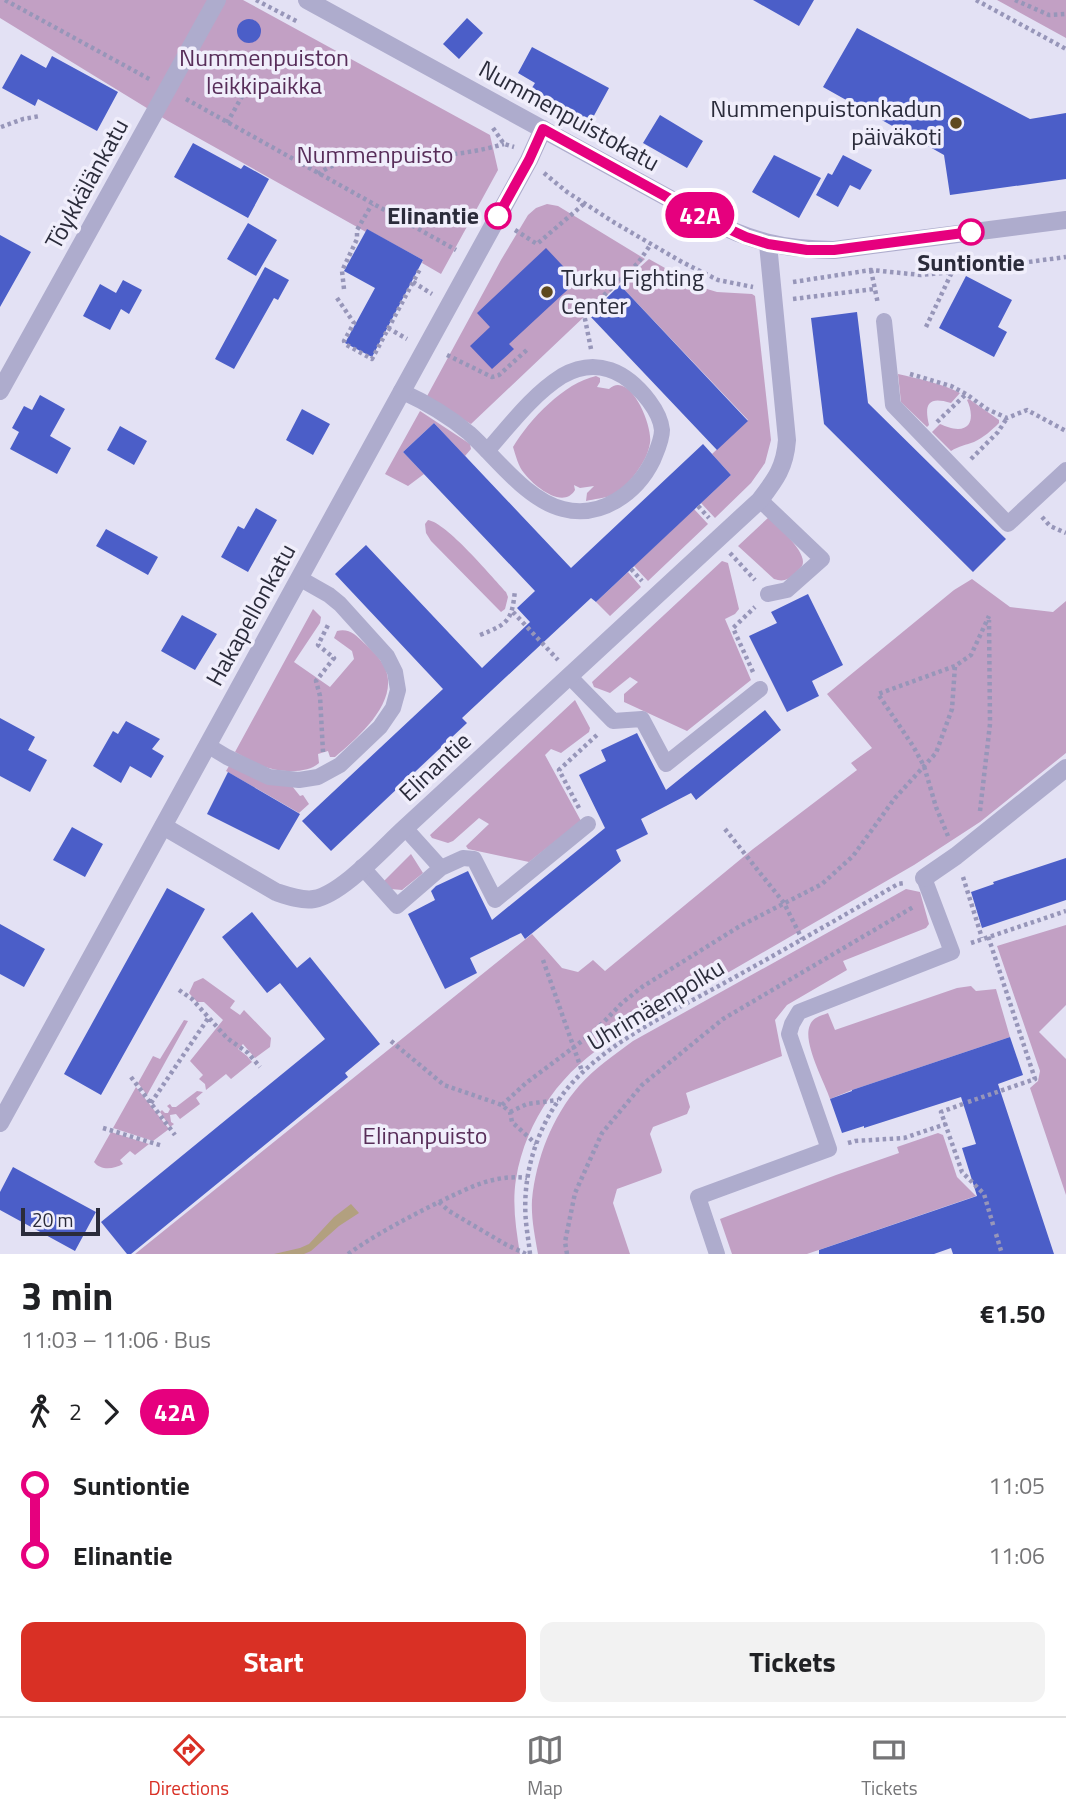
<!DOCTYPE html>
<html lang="en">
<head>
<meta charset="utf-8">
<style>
	body { margin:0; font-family:"Titillium Web",sans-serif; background:#f2f2f2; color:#202124; height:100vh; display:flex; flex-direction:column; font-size:26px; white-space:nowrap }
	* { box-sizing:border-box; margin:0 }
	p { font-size:23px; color:#757577 }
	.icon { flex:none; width:38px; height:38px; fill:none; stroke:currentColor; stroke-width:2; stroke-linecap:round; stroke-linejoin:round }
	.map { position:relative; height:1254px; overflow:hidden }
	.details { display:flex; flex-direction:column; background:#fff; flex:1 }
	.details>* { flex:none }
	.badge { padding:0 14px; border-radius:23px; font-size:24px; line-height:46px }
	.scale { position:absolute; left:21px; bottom:18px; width:79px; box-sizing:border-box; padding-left:7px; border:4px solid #2b2c3b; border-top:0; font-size:19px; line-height:24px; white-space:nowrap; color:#2b2c3b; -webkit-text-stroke:5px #f0eefb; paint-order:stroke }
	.map>.badge { position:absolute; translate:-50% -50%; box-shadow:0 0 0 4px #fff }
	.legs { display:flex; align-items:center; gap:10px; height:77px; padding:0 21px; font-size:23px }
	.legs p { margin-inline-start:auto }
	.headline { display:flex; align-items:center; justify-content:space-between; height:119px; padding:0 21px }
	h1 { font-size:38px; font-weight:700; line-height:52px }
	.primary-button { display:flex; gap:14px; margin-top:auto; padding:14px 21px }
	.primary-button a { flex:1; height:80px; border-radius:14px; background:#d93025; color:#fff; font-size:28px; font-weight:700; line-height:80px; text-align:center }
	.primary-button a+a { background:#f2f2f2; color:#202124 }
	ul { padding:0 21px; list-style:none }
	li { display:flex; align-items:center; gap:24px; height:70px; font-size:26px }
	li i { display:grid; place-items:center; width:10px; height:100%; margin:0 9px; background:currentColor }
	li i::after { content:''; width:18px; height:18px; margin:-9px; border:5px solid; border-radius:50%; background:#fff }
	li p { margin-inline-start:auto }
	li:first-child i { background:linear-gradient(#0000 50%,currentColor 0) }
	li:last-child i { background:linear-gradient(currentColor 50%,#0000 0) }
	.tabs { display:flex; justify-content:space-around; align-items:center; height:98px; border-top:2px solid #e0e0e0; background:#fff; font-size:19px; color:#757577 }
	.tabs a { display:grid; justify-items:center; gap:4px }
	.tabs .current { color:#d93025 }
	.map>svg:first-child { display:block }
	.green { fill:#c2a0c4 }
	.water { fill:#b2a07f }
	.building { fill:#4b5ec8 }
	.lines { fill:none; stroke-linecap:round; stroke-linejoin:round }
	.path { stroke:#9796b9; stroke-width:4.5; stroke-dasharray:3.5 3.5; stroke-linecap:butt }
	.service { stroke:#aeaccd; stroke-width:16 }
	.minor { stroke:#aeaccd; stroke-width:18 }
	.tertiary { stroke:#aeaccd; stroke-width:18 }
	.line-1-casing { stroke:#fff; stroke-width:16 }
	.line-1 { stroke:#e6007e; stroke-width:10 }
	.poi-dot { fill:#5e491f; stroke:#f0eefb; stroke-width:2.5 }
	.stop-1-dot { fill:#fff; stroke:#e6007e; stroke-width:3.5 }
	.labels { text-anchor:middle; stroke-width:7; stroke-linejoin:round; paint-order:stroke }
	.park-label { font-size:24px; fill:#582e5a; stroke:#f0eefb }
	.poi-label { font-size:24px; fill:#2b2c3b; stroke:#f0eefb; text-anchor:end }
	.street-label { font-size:24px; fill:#2b2c3b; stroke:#f0eefb }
	.stop-label { font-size:24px; font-weight:bold; fill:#2b2c3b; stroke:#f0eefb; text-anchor:end }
</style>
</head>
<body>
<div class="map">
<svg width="1066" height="1254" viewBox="0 0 1066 1254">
	<rect width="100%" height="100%" fill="#e3e1f4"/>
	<path class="green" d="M 0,0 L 243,0 L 490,135 L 498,170 L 441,274 L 422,263 L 423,260 L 368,230 L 366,232 L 168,121 L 0,18 Z
		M 997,0 L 1066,0 L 1066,38 Z
		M 547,204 L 558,206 L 645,259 L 471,424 L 426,398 L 501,260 L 528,215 L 536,208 Z
		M 649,259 L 697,286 L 717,292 L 752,294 L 755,296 L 771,440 L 765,463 L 751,483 L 715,518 L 701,503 L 731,475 L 712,454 L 748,420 L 620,285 Z
		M 898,374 C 919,379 941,383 960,393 L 951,403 C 928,396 924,404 929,425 L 927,427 L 901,402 Z
		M 596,376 L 600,378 L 600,382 L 597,387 L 609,389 C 630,370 653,426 650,443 C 648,455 643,463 636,473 C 630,481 622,490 613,495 C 605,498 594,499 586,501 L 587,493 L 594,486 L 580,488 L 574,485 L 575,490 C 563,510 534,486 524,473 C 518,466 516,456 513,447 C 530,419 564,383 596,376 Z
		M 969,399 L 999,420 L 999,423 C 992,430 983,438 974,442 C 966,445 959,446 951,451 L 932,432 L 940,424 C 945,426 952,429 958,429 C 975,429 972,410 967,400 Z
		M 420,411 L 470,444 L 471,449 L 465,456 L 434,423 L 403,452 L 424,474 L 408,486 L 385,474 Z
		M 694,509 L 708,524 L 648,581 L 634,566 Z
		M 769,517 C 777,526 809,553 802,566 C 800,569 797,571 794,574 C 788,580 783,582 774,579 L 738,546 Z
		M 428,520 C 447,523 491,576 506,592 L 508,597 L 505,609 L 501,612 L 497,608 L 431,541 L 426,533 L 425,524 Z
		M 722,561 L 728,563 L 739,609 L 735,614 L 725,619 L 751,680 L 687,731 L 624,702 L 624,694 L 638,682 L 630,677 L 610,693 L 594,687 L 592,682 Z
		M 628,572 L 641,587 L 610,616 L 596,602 Z
		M 972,579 L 1010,607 L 1053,612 L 1066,601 L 1066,753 L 980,822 L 914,865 L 615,1038 C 563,1069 526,1119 516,1179 C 512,1204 516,1229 520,1254 L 135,1254 L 532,934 L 562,968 L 578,972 L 593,960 L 605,971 L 753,849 L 857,770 L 851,763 L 872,748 L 827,694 L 954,590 Z
		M 313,609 L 321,617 L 320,623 L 294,662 L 330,687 L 354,659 L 352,651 L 334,638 L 337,631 C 349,628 356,635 364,643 C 372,650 381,659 385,668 C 400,702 357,738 335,757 L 330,757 L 328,751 L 318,754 L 319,763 C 306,775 276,772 260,765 C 251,762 243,756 235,752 Z
		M 575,700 L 590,728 L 589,732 L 561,753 L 551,749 L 545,755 L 581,821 L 529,862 L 468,849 L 466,846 L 489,824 L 479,818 L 453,841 L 448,843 L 432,838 L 430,835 Z
		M 229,766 L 292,786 L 300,796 L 303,795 L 309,804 L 299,813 L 226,771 Z
		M 411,854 L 423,873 L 402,890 L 391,889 L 383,882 Z
		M 906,889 L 920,892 L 929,924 L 926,928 L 843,961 L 847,970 L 787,1005 L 775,1020 L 782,1056 L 686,1093 L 690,1107 L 687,1114 L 653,1127 L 650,1134 L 662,1170 L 661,1173 L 617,1189 L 613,1203 L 630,1254 L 538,1254 C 535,1237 531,1218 532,1200 C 536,1159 552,1117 579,1086 C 595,1068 614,1055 633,1041 Z
		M 1066,925 L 1066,1005 L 1039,1032 L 1066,1059 L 1066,1195 L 1030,1088 L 1038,1081 L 1040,1071 L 997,946 Z
		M 203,978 L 235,1001 L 230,1008 L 240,1015 L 244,1010 L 271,1038 L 270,1047 L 255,1058 L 243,1044 L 238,1049 L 247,1056 L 252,1062 L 231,1079 L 226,1074 L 206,1090 L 205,1084 L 199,1079 L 203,1075 L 190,1061 L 223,1020 L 204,1002 L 197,1002 L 189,993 L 194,982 Z
		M 971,986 L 976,991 L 996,989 L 1010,1037 L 852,1090 L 830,1099 C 824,1081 802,1042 810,1025 C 813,1017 821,1016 828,1013 L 835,1030 L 957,988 Z
		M 184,1020 L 188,1021 L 147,1095 L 138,1083 L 153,1056 L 160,1059 Z
		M 136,1087 L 169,1129 L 153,1141 L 113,1128 Z
		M 197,1091 L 203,1092 L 196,1098 L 200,1104 L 180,1119 L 176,1114 L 170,1115 L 171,1122 L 174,1124 L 170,1127 L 160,1112 L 162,1110 L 165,1113 L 168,1113 L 170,1109 L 167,1106 L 170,1104 L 172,1107 L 176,1107 Z
		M 111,1132 L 149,1144 L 135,1155 L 130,1151 L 120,1160 L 123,1164 C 114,1169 101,1171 94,1162 Z
		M 938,1133 L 943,1135 L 957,1177 L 976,1196 L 807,1254 L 732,1254 L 720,1219 L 836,1175 L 899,1153 L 897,1147 Z"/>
	<path class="water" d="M 351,1204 L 359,1213 L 339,1226 L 311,1251 L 304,1254 L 274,1254 L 300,1248 L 309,1244 L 334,1217 Z"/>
	<path class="building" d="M 753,0 L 814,0 L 799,26 Z
		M 467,18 L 483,33 L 459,59 L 443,44 Z
		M237 31a12 12 0 1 1 24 0a12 12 0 1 1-24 0Z
		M 857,28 L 1030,119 L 1066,113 L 1066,179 L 950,195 L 944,155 L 823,87 Z
		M 532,47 L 609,88 L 590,123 L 530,91 L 535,83 L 518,73 Z
		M 21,54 L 46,68 L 52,56 L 118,92 L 97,131 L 38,99 L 35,106 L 2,88 Z
		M 660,115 L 703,141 L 687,168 L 643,143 Z
		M 193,143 L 241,169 L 244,165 L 269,179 L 248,218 L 174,177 Z
		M 774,155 L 821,178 L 799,218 L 752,192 Z
		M 843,155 L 872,170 L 860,190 L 850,185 L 838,207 L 816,195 L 828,173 L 832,175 Z
		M 248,223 L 277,240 L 256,276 L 227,259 Z
		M 367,229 L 423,260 L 372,357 L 345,343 L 375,288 L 344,271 Z
		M 0,235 L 31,252 L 0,307 Z
		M 546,248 L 577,281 L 509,344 L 514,349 L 492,369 L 470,346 L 490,327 L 477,313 Z
		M 265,267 L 289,280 L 278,300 L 274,298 L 234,369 L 215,359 Z
		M 966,276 L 1012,300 L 998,327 L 1007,332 L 994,357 L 939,328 Z
		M 123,280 L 142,290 L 129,314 L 121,309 L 110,330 L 83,316 L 100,284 L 116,293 Z
		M 620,285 L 748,421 L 717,450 L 589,315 Z
		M 857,312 L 868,403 L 1006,539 L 973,572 L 824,424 L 811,318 Z
		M 40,395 L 65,409 L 50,436 L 71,448 L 57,474 L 10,449 L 19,432 L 12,428 L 24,406 L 32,410 Z
		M 302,409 L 330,424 L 313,455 L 286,440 Z
		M 434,423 L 571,568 L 703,444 L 731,475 L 596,602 L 591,598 L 462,718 L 467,723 L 331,851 L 302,821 L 443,689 L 335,574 L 366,545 L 482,668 L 530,622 L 517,608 L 535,591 L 403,452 Z
		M 120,426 L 147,441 L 134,465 L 107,450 Z
		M 256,508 L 277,520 L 248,572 L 221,557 L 238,526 L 244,529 Z
		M 106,529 L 158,557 L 148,575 L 96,546 Z
		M 808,594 L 843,665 L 812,681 L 819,696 L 787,712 L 749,636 L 777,623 L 771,612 Z
		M 182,615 L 217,634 L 195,670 L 161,651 Z
		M 765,710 L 781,730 L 696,800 L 691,793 L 641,819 L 648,834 L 616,850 L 621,861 L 525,939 L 521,933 L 470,958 L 477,973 L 445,989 L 408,914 L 435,900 L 431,891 L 436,886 L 468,871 L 492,920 L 605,828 L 579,775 L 606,761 L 601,750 L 637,733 L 666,790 Z
		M 0,718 L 35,737 L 28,750 L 47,760 L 30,792 L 0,776 Z
		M 126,721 L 160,739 L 152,749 L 164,756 L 151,778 L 130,766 L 121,783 L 93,766 L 113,731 L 118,734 Z
		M 228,772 L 300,814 L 279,850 L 207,814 Z
		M 72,827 L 103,844 L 85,877 L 53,860 Z
		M 1066,858 L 1066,900 L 982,928 L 971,892 L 994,884 L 993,882 Z
		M 167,888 L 205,909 L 101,1095 L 64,1074 Z
		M 252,912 L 297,968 L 310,957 L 380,1044 L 345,1073 L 348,1077 L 131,1254 L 127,1254 L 101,1222 L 325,1039 L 280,983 L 267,993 L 222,937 Z
		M 0,924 L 45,949 L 24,987 L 0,974 Z
		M 1010,1037 L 1023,1075 L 998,1084 L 1054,1254 L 953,1254 L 951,1248 L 934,1254 L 819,1254 L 819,1250 L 977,1196 L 962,1148 L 976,1144 L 961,1097 L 864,1128 L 864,1126 L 842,1133 L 830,1099 L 852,1091 L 852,1090 Z
		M 13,1167 L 96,1212 L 75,1251 L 0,1210 L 0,1192 Z"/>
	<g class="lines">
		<path class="path" d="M 5,0 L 151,80
			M 256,0 L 298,22
			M 976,0 L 1066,49
			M 1015,0 L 1049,15 L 1066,14
			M 186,99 L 456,250
			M 227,123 L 253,77
			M 1,127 L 23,119 L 40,116
			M 493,128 L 504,144 L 514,147
			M 544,173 L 567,192 L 615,223 L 682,262 L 718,280 L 753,287
			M 318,174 C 338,160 366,153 391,153 C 403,153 416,156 429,156 C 454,155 480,151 504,144
			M 515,230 L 537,244 L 585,203
			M 871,270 L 878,304
			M 413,282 L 432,294
			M 793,282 L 871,270 L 921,275 L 952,272 L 1066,257
			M 344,289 L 342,271 L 357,239 L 357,230 L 372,204
			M 337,298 L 354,323 L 344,341 L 345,344 L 372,359 L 420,269
			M 793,299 L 874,289
			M 926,327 L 952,272
			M 388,328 L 407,339
			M 591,349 L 584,314 L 638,263 L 651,244
			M 447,355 L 492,377 L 499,375 L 529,348
			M 910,374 L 951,386 L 966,394 L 987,409 L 1007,418 L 1027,410 L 1066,431
			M 937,422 L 966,394
			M 971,459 L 998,432 L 1007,418
			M 698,506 L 709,518
			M 1042,517 L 1050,526 L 1066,533
			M 730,553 L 755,580
			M 631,569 L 642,581
			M 513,612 L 558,660
			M 480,635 C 508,624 512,621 515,590
			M 753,672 L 733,628 L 755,607
			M 323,752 L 320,696 L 316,681 L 334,658 L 318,645 L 329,623
			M 579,808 L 559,770 L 598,734
			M 980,811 L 990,724 L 989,620
			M 725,829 L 784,903 L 802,939
			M 948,836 L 936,807 L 924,766 L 913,746 L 878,694 L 955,666 L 971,655 L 989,616
			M 963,877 L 982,938
			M 971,943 L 1066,911
			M 543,960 L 582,1071
			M 179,990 L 192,999 L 227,1038 L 248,1053 L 260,1067
			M 391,1041 L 444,1085 L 502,1105 L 510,1112 L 512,1122 L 536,1144
			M 131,1077 L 175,1135
			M 968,1102 L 1035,1079 L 988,936
			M 151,1103 L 209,1017
			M 963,1104 L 941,1112 L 962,1172 L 984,1194 L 994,1228
			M 502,1105 L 526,1083 L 594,1032 L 622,1003 L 642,987 L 740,926 L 822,884 L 853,856 L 895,798 L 936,753 L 952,709 L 955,666
			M 510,1112 L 527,1104 L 558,1100
			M 103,1128 L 163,1146
			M 848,1143 L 855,1141 L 904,1138 L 946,1124
			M 439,1202 L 449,1211 L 505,1244 L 526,1254
			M 996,1234 L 1002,1254
			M 348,1254 C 378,1233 407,1218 439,1202 C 469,1188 493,1174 527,1178
			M 530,1254 C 529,1243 527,1233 526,1222 C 522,1180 534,1136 558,1101 C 593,1048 672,1012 726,982 C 784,950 841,917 898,884 L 905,883
			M 567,1254 L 565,1242 L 575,1193 L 602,1133 L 642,1085 L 723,1019 L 915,906"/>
		<path class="service" d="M 884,321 L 893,405 L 1008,524 L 1066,470
			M 401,391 C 425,402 449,416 469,433 C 496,457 526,500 563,509 C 601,519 637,493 653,460 C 657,450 662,440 662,430 C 661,419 655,409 649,401 C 627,372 597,356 562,376 C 532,395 510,425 487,451
			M 760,500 L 822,559 L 787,590 L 768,594
			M 569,676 L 613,721 L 642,719 L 666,764 L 760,689
			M 207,745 L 227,757 L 269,777 L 299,780 L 318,777 L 340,765 L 380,727 L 393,708 L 398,690 L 395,672 L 387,656 L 340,604 L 329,595 L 299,578
			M 405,828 L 441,868 L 463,858 L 474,859 L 495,900 L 588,824
			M 362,867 L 397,906 L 441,868
			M 717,1254 L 698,1197 L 829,1149 L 789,1034 L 792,1024 L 799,1012 L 952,952 L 924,878"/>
		<path class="minor" d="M 0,391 L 217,0
			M 163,826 L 276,892 C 288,896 302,901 314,899 C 342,894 383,848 405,828 L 760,500 C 776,479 785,467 787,440 L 768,244
			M 924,878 L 956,856 L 1066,768
			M 0,1123 L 529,160 L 543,129"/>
		<path class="tertiary" d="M 307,0 L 703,217 C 750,241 780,249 834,250 L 1066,220"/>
	</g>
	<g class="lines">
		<defs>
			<path id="line-1" d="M 498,216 L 529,160 L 543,129 L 703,217 L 746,237 L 768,244 L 807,250 L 834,250 L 971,232"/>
		</defs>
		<use href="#line-1" class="line-1-casing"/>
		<use href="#line-1" class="line-1"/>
	</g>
	<g class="poi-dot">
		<circle cx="956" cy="123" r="7"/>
		<circle cx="547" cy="292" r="7"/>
	</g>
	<g class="stop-1-dot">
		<circle cx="498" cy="216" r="12"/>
		<circle cx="971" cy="232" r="12"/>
	</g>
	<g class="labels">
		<g class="park-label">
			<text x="264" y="66">Nummenpuiston<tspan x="264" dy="28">leikkipaikka</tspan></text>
			<text x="375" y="163">Nummenpuisto</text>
			<text x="425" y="1144">Elinanpuisto</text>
		</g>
		<g class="poi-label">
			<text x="942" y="117">Nummenpuistonkadun<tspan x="942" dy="28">päiväkoti</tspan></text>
			<text x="561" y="286" text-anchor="start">Turku Fighting<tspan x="561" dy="28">Center</tspan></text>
		</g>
		<g class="street-label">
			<text transform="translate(569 116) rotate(29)" y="8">Nummenpuistokatu</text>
			<text transform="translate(87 184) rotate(-61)" y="8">Töykkälänkatu</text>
			<text transform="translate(251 615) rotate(-61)" y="8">Hakapellonkatu</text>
			<text transform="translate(435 767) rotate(-43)" y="8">Elinantie</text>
			<text transform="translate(656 1005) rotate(-31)" y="8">Uhrimäenpolku</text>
		</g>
		<g class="stop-label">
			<text x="479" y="224">Elinantie</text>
			<text x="971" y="271" text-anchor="middle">Suntiontie</text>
		</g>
	</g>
</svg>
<div class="scale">20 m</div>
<b class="badge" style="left:700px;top:215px;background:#e6007e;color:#fff">42A</b>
</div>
<section class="details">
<div class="headline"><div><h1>3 min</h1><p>11:03 – 11:06 · Bus</p></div><b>€1.50</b></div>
<div class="legs"><svg class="icon" aria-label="walk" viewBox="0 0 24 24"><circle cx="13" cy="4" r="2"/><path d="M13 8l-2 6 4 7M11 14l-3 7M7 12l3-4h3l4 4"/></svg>2<svg class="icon" aria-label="forward" viewBox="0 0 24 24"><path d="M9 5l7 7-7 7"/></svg><b class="badge" style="background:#e6007e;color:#fff">42A</b></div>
<ul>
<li><i style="color:#e6007e"></i><b>Suntiontie</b><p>11:05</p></li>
<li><i style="color:#e6007e"></i><b>Elinantie</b><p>11:06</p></li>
</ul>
<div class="primary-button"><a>Start</a><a>Tickets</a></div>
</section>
<nav class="tabs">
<a class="current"><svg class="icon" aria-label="directions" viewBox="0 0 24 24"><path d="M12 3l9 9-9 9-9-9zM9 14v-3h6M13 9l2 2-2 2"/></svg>Directions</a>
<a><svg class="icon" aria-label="map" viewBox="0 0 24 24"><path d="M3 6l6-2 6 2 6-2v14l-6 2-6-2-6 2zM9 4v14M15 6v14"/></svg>Map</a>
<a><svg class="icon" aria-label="tickets" viewBox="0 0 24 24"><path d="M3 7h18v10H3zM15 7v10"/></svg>Tickets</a>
</nav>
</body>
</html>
